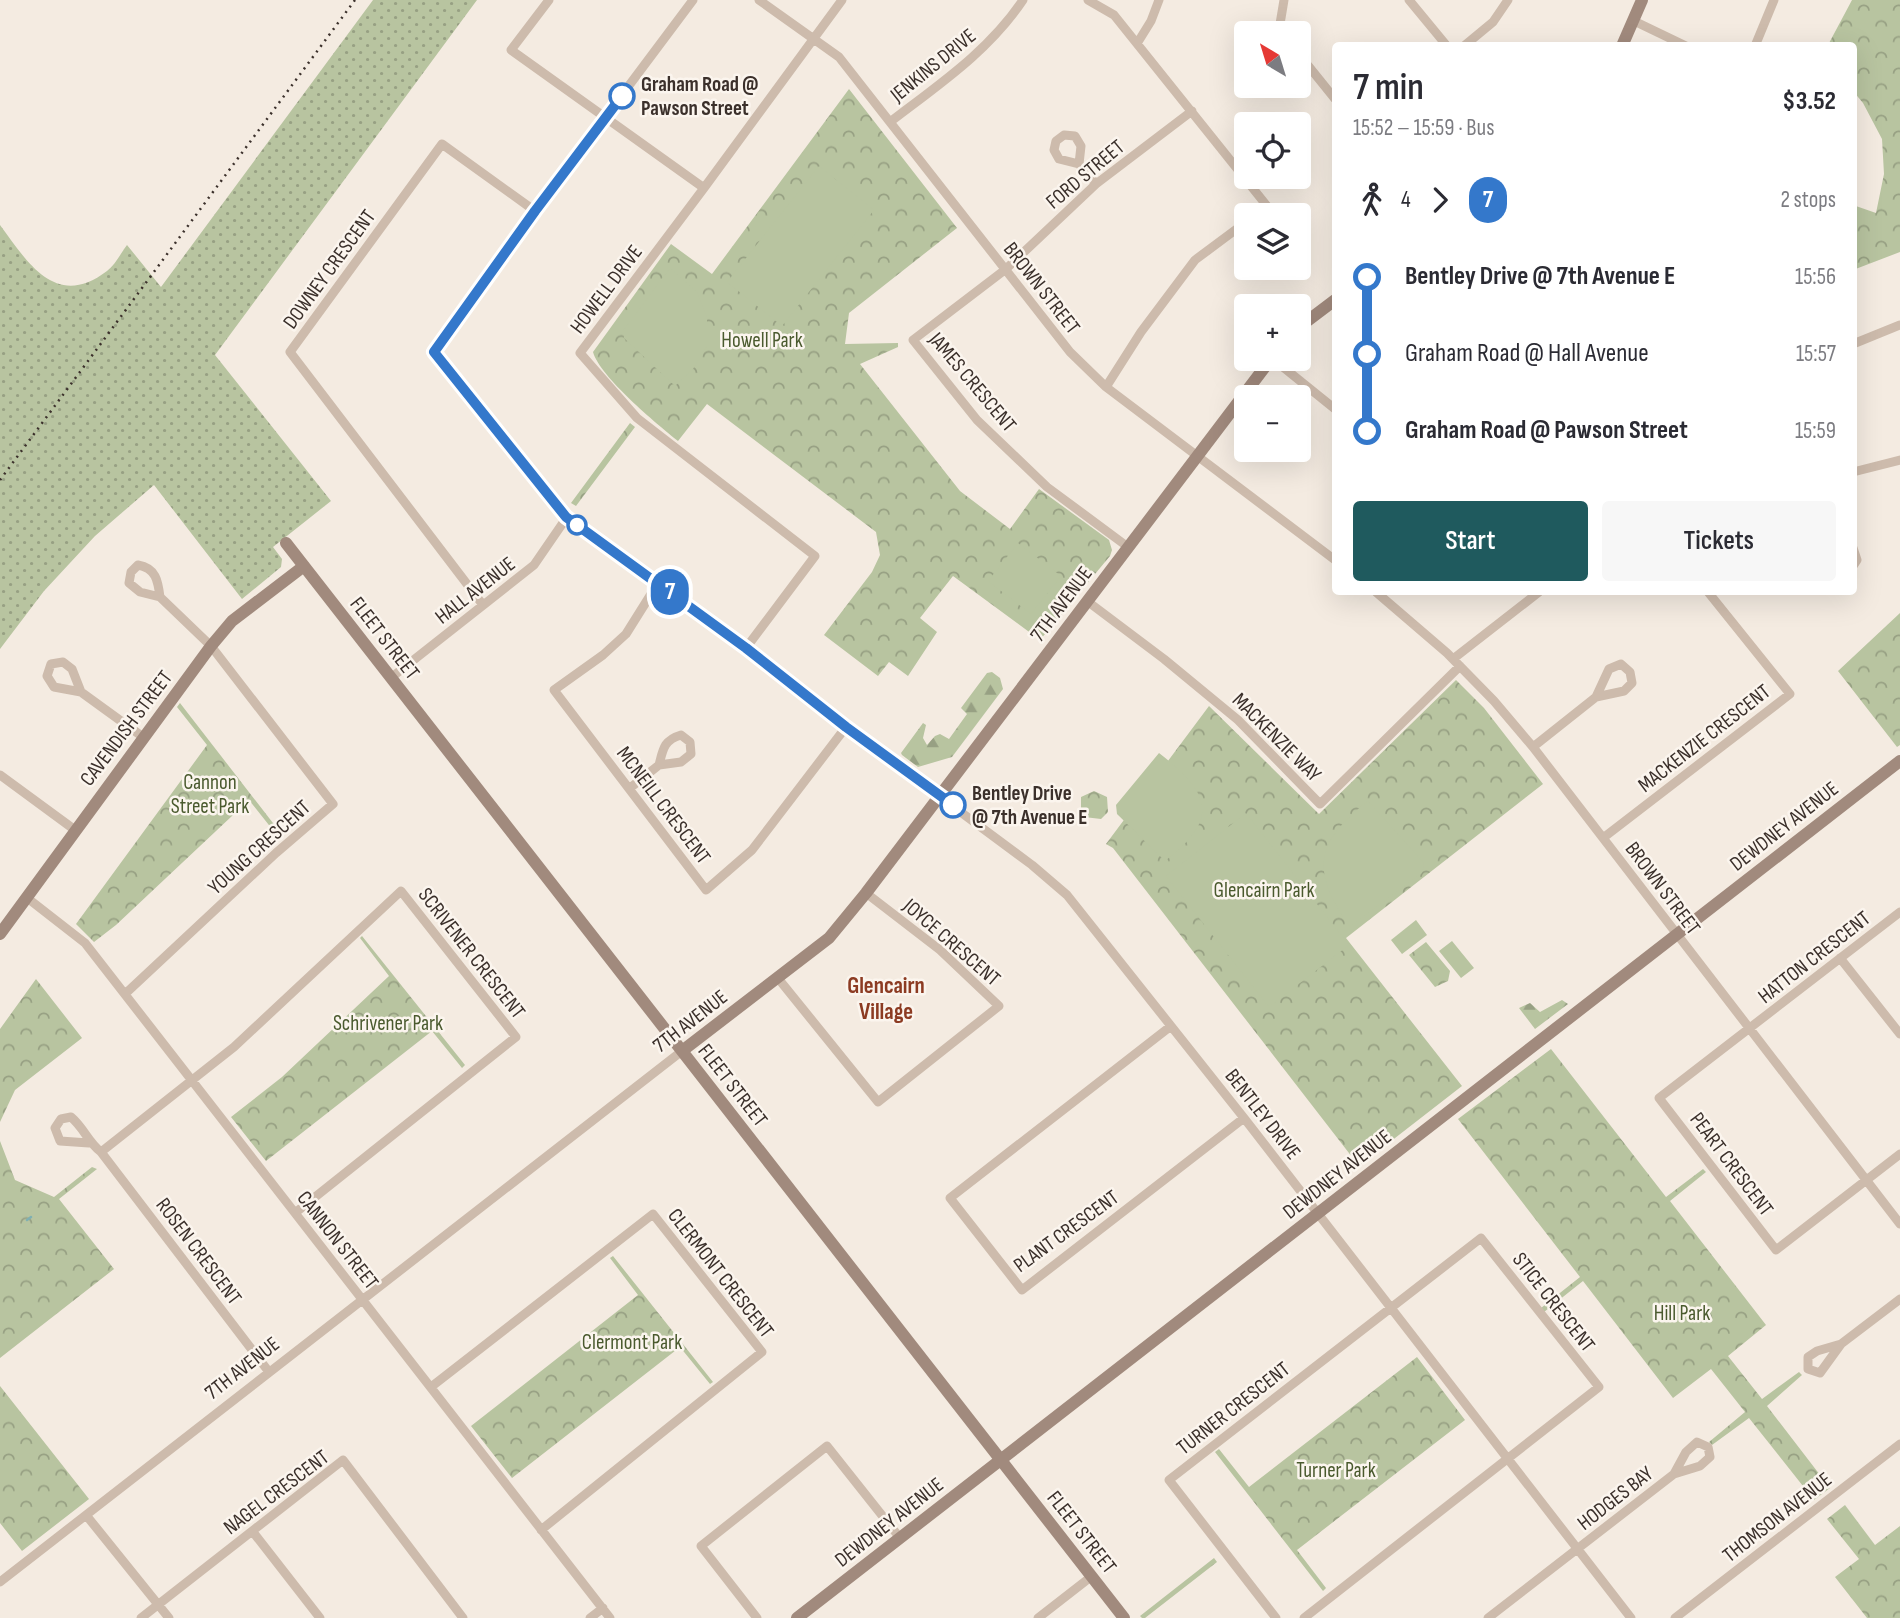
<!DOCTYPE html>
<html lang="en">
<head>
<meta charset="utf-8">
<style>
	body { margin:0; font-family:"Sofia Sans Condensed",sans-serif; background:#f7f7f7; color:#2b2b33; height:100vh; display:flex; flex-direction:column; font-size:26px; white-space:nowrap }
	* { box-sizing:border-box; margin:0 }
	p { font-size:23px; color:#7c7c81 }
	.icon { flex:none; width:38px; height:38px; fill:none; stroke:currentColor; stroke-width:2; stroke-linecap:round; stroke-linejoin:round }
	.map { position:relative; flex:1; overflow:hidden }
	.panel { position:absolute; left:1332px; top:42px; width:525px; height:553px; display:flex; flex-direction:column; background:#fff; border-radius:7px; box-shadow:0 7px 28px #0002 }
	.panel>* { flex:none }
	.badge { padding:0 14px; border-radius:23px; font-size:24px; line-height:46px }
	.needle { width:46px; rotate:322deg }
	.tools { position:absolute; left:1234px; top:21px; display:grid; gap:14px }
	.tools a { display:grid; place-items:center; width:77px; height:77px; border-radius:7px; background:#fff; box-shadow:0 7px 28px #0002; font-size:35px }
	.map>.badge { position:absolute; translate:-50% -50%; box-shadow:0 0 0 4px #fff }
	.legs { display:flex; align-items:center; gap:10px; height:77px; padding:0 21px; font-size:23px }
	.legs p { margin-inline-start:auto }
	.headline { display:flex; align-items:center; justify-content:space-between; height:119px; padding:0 21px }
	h1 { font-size:38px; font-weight:600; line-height:52px }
	.cta { display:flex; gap:14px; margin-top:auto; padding:14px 21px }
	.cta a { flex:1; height:80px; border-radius:7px; background:#1f5a5e; color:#fff; font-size:28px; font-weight:600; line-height:80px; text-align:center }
	.cta a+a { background:#f7f7f7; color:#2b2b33 }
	ul { padding:0 21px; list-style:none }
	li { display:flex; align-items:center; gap:24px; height:77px; font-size:26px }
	li i { display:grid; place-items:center; width:10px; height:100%; margin:0 9px; background:currentColor }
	li i::after { content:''; width:18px; height:18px; margin:-9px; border:5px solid; border-radius:50%; background:#fff }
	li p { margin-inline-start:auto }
	li:first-child i { background:linear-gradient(#0000 50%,currentColor 0) }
	li:last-child i { background:linear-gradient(currentColor 50%,#0000 0) }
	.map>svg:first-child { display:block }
	.grass { fill:url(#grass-dots) }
	.forest { fill:url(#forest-firs) }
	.park { fill:url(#park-crowns) }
	.garden { fill:#b8c4a0 }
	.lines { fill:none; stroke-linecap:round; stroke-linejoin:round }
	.stream { stroke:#7fb0b2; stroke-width:2.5 }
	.street { stroke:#cdbbac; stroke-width:9 }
	.secondary { stroke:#a18a7d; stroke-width:12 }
	.rail { stroke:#3b302b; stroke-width:2.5; stroke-dasharray:2 5; stroke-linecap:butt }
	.line-1-casing { stroke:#fff; stroke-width:16 }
	.line-1 { stroke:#3478cb; stroke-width:10 }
	.stop-1-dot { fill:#fff; stroke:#3478cb; stroke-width:3.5 }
	.labels { text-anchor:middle; stroke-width:5; stroke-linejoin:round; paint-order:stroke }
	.street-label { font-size:21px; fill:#3b302b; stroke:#fbf5ee }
	.stop-label { font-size:21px; font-weight:bold; fill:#3b302b; stroke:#fbf5ee; text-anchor:start }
	.park-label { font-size:21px; fill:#4a5a2e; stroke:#fbf5ee }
	.neighbourhood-label { font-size:23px; font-weight:bold; fill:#8c3b22; stroke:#fbf5ee }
</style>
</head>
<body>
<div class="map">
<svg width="1900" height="1618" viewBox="0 0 1900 1618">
	<defs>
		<pattern id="grass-dots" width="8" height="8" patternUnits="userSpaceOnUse" patternTransform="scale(1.75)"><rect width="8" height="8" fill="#b8c4a0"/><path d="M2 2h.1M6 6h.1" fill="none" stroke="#97a083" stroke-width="1.8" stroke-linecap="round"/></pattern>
		<pattern id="forest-firs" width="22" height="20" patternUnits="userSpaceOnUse" patternTransform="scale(1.75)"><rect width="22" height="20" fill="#b8c4a0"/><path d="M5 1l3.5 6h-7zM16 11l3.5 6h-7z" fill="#97a083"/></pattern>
		<pattern id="park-crowns" width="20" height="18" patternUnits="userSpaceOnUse" patternTransform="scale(1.75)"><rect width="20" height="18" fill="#b8c4a0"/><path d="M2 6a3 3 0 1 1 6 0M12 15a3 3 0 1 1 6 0" fill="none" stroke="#97a083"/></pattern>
	</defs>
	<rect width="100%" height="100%" fill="#f4ebe1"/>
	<path class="grass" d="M 373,0 L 477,0 L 215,355 L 331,501 L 273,547 L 282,559 L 281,567 L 242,599 L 154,485 L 95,536 L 44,591 L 0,649 L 0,225 C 28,263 56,310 107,271 C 115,265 121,253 127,245 L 161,287 Z"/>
	<path class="forest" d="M 992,672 L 1000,678 L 1003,689 L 952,757 L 918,767 L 902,755 L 901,753 L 923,723 L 926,725 L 923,738 L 927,745 L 935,736 L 940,734 L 949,739 L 967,714 L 961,708 L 987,673 Z
		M 1562,1000 L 1568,1004 L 1535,1029 L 1519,1008 L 1530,1003 L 1540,1012 Z"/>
	<path class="park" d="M 1852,0 L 1900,0 L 1900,252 L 1853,270 L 1853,205 L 1876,213 L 1884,174 L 1882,139 L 1863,103 L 1853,91 L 1853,46 L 1828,45 Z
		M 849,89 L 957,228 L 849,313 L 845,344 L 898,343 L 898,347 L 860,364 L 960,491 L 1010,529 L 1039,489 L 1109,540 L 1112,550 L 1110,556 L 1040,640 L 953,576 L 920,618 L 937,632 L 908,676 L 889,662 L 878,676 L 824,635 L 872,572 L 880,555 L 876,532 L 707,404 L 678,441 C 657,424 600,377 593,352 L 671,244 L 712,274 Z
		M 630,423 L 635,427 L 576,506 L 571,503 Z
		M 1900,613 L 1900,745 L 1897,747 L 1838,671 Z
		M 1456,680 L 1484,708 L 1543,784 L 1346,938 L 1462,1086 L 1359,1166 L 1113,848 L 1106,844 L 1209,706 L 1319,814 Z
		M 180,703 L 283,836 L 280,839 L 249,800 L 116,925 L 94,942 L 76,924 L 207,745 L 177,707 Z
		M 1094,791 L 1107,797 L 1108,812 L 1101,819 L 1084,817 L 1081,811 L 1081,797 Z
		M 362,936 L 465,1065 L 462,1068 L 432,1031 L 266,1161 L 231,1117 L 282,1077 L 389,976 L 360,938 Z
		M 1426,942 L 1450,971 L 1448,981 L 1435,987 L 1409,955 Z
		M 36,979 L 82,1038 L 15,1090 L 0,1122 L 0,1029 Z
		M 1551,1049 L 1666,1197 L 1703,1169 L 1706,1172 L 1670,1201 L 1766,1325 L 1728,1356 L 1762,1399 L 1799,1372 L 1802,1375 L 1767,1406 L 1830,1488 L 1814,1500 L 1749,1418 L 1712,1445 L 1709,1442 L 1745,1412 L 1711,1369 L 1673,1398 L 1583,1281 L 1544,1312 L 1541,1308 L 1580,1277 L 1458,1119 Z
		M 0,1141 L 15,1180 L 54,1197 L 92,1167 L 97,1169 L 59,1199 L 114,1269 L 0,1358 Z
		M 613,1256 L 713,1382 L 710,1384 L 680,1347 L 512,1478 L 471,1426 L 638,1295 L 610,1258 Z
		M 1417,1357 L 1465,1420 L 1297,1550 L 1326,1588 L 1323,1591 L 1215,1452 L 1219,1449 L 1249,1487 Z
		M 0,1386 L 89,1499 L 22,1551 L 0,1523 Z
		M 1845,1505 L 1875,1545 L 1900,1526 L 1900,1618 L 1867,1618 L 1835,1577 L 1859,1559 L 1827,1519 Z
		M 1214,1558 L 1217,1562 L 1145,1618 L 1142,1618 L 1140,1616 Z"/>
	<path class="garden" d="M 819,166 L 874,210 L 782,326 L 727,282 Z
		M 670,268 L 697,292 L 707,317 L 707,346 L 693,369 L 675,386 L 624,338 L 623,331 Z
		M 1018,543 L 1061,576 L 1031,614 L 988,581 Z
		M 1159,753 C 1210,793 1221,818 1165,861 L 1117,814 L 1116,805 Z
		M 1368,801 L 1424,863 L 1422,873 L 1350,927 C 1311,872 1314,843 1368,801 Z
		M 1246,813 L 1349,945 L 1269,1007 L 1166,876 Z
		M 1416,920 L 1427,935 L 1402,954 L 1391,940 Z
		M 1452,941 L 1474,968 L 1461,978 L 1439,951 Z"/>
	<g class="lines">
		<path class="stream" d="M 27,1220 L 31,1217"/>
		<path class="street" d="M 549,0 L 511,50 L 704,188
			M 693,0 L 535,211 L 434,352 L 567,517 L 746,648 L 846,727 L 1032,865 L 1067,895 L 1244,1118 L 1631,1618
			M 759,0 L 839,57 L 1070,352 L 1106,387 L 1335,560
			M 1088,0 L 1114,15 L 1267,206 L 1255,215
			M 1284,0 L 1280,24 L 1285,33
			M 1409,0 L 1447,46
			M 1634,21 L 1686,46
			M 1138,42 L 1151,21 L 1159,0
			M 1464,46 L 1493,22 L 1508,0
			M 1755,46 L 1774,0
			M 1298,53 L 1335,99
			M 890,122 C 938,85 988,52 1023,0
			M 1079,164 L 1081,146 L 1075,136 L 1064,135 L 1056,141 L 1054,150 L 1059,159 L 1079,164 L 1096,184
			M 1853,344 L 1900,325
			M 1273,359 L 1335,409
			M 1106,387 L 1141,332 L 1195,260 L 1246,222
			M 1853,472 L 1900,460
			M 1128,547 L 1047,487 L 977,420 L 913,340 L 1006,269 L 1096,184 L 1192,111
			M 1853,548 L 1857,560 L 1853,566
			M 658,583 L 626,634 L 603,655 L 554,690 L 706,890 L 752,850 L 846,727
			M 1376,592 L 1447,653 L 1494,701 L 1533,747 L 1900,1224
			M 1087,601 L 1164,659 L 1238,720 L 1320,804 L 1460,666
			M 483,605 L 290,352 L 442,144 L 535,211
			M 746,648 L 815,556 L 637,418 L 580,353 L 704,188 L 842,0
			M 1453,659 L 1539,592
			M 392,677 L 534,565 L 567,517
			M 81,692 L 72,669 L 63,662 L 51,664 L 47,676 L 54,687 L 81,692 L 143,737
			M 1533,747 L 1596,697 L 1624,691 L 1632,683 L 1630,672 L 1621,664 L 1609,669 L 1596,697
			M 0,775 L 75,830
			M 630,788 L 659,765 L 681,762 L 691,754 L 690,742 L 681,735 C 664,740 663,749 659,765
			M 1603,838 L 1790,694 L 1708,592
			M 26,897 L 85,943 L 610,1618
			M 1900,912 L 1659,1098 L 1776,1250 L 1900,1154
			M 1840,958 L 1900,1034
			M 777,977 L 878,1102 L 999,1006 L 940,950 L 866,893
			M 125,994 L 276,853 L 333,804 L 211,646 L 160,597 L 140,592 L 129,583 L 131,572 L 138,565 C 156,568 158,581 160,597
			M 1171,1026 L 950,1198 L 1022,1290 L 1244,1118
			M 89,1143 L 60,1141 L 55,1128 L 61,1119 L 71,1117 C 84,1128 88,1142 101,1152 L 269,1372
			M 101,1152 L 234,1047 L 401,891 L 516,1037 L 295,1213
			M 1841,1344 L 1820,1373 L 1808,1369 L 1808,1357 L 1817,1351 L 1841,1344 L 1900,1299
			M 431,1387 L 653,1214 L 762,1352 L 541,1530
			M 86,1515 L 169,1618
			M 253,1532 L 320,1618
			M 0,1582 L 682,1051
			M 141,1618 L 343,1460 L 463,1618
			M 590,1618 L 603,1608
			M 757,1618 L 701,1546 L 827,1446 L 900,1538
			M 1038,1618 L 1092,1576
			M 1276,1618 L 1169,1480 L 1481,1238 L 1599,1387 L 1304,1618
			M 1488,1618 L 1674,1474 L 1700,1466 L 1710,1457 L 1708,1447 L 1697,1442 L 1686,1452 L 1674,1474
			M 1675,1618 L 1900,1444"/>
		<path class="secondary" d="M 1622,46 L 1642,0
			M 1298,328 L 1335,300
			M 286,543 L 1124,1618
			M 0,934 L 211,646 L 232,621 L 304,566
			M 682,1051 L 829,938 L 866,893 L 1271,359
			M 797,1618 L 1900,761"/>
		<path class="rail" d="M 0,480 L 355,0"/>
	</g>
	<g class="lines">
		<defs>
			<path id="line-1" d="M 622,96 L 535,211 L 434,352 L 566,517 L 746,648 L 846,727 L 953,805"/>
		</defs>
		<use href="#line-1" class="line-1-casing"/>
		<use href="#line-1" class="line-1"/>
	</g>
	<g class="stop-1-dot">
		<circle cx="622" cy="96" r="12"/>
		<circle cx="577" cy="525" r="9"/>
		<circle cx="953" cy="805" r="12"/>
	</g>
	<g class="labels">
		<g class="street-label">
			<text transform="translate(933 65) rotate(-39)" y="7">JENKINS DRIVE</text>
			<text transform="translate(1085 174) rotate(-40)" y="7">FORD STREET</text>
			<text transform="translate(329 269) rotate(-54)" y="7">DOWNEY CRESCENT</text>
			<text transform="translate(1042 288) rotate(52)" y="7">BROWN STREET</text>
			<text transform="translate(606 289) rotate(-53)" y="7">HOWELL DRIVE</text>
			<text transform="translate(973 382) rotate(50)" y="7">JAMES CRESCENT</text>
			<text transform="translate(475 590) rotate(-38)" y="7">HALL AVENUE</text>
			<text transform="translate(1061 604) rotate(-53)" y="7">7TH AVENUE</text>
			<text transform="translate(385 638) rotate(52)" y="7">FLEET STREET</text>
			<text transform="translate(126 728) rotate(-53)" y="7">CAVENDISH STREET</text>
			<text transform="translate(1277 737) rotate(45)" y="7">MACKENZIE WAY</text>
			<text transform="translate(1704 738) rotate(-38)" y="7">MACKENZIE CRESCENT</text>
			<text transform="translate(664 805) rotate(53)" y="7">MCNEILL CRESCENT</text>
			<text transform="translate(1784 826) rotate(-38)" y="7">DEWDNEY AVENUE</text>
			<text transform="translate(259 847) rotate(-42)" y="7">YOUNG CRESCENT</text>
			<text transform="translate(1663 888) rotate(53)" y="7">BROWN STREET</text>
			<text transform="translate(952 942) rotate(41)" y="7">JOYCE CRESCENT</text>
			<text transform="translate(472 953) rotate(52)" y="7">SCRIVENER CRESCENT</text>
			<text transform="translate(1814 957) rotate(-38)" y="7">HATTON CRESCENT</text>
			<text transform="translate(690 1021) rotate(-38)" y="7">7TH AVENUE</text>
			<text transform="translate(733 1085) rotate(52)" y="7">FLEET STREET</text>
			<text transform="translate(1263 1114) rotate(52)" y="7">BENTLEY DRIVE</text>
			<text transform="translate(1732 1164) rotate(53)" y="7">PEART CRESCENT</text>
			<text transform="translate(1337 1174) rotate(-38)" y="7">DEWDNEY AVENUE</text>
			<text transform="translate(1066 1231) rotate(-36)" y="7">PLANT CRESCENT</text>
			<text transform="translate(338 1240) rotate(52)" y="7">CANNON STREET</text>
			<text transform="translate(199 1251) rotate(53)" y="7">ROSEN CRESCENT</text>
			<text transform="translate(721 1273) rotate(52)" y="7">CLERMONT CRESCENT</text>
			<text transform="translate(1554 1302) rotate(52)" y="7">STICE CRESCENT</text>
			<text transform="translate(242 1368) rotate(-38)" y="7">7TH AVENUE</text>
			<text transform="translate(1233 1408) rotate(-38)" y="7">TURNER CRESCENT</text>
			<text transform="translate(276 1492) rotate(-37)" y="7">NAGEL CRESCENT</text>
			<text transform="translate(1615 1498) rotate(-38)" y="7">HODGES BAY</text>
			<text transform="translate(1777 1517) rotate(-38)" y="7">THOMSON AVENUE</text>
			<text transform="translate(889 1522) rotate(-38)" y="7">DEWDNEY AVENUE</text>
			<text transform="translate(1082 1532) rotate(52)" y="7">FLEET STREET</text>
		</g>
		<g class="stop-label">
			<text x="641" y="91">Graham Road @<tspan x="641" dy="24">Pawson Street</tspan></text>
			<text x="972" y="800">Bentley Drive<tspan x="972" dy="24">@ 7th Avenue E</tspan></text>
		</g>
		<g class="park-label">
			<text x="762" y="347">Howell Park</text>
			<text x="210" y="789">Cannon<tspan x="210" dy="24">Street Park</tspan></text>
			<text x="1264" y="897">Glencairn Park</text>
			<text x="388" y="1030">Schrivener Park</text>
			<text x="1682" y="1320">Hill Park</text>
			<text x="632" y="1349">Clermont Park</text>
			<text x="1336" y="1477">Turner Park</text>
		</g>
		<g class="neighbourhood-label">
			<text x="886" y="993">Glencairn<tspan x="886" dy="26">Village</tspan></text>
		</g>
	</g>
</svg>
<div class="tools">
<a><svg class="needle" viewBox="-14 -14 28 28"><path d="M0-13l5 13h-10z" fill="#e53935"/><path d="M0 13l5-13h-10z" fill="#7c7c81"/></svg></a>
<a><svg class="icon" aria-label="locate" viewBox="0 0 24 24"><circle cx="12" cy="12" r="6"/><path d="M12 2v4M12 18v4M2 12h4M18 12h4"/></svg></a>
<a><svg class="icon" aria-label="layers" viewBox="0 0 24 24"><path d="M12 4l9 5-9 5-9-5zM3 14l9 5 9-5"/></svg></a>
<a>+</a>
<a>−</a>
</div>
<b class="badge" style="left:670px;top:592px;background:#3478cb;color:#fff">7</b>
<section class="panel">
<div class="headline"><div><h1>7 min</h1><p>15:52 – 15:59 · Bus</p></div><b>$3.52</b></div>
<div class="legs"><svg class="icon" aria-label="walk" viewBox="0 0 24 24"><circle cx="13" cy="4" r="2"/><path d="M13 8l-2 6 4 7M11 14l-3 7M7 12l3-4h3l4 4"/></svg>4<svg class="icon" aria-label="forward" viewBox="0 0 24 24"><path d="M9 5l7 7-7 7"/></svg><b class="badge" style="background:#3478cb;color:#fff">7</b><p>2 stops</p></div>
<ul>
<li><i style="color:#3478cb"></i><b>Bentley Drive @ 7th Avenue E</b><p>15:56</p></li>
<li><i style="color:#3478cb"></i><span>Graham Road @ Hall Avenue</span><p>15:57</p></li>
<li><i style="color:#3478cb"></i><b>Graham Road @ Pawson Street</b><p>15:59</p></li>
</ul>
<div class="cta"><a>Start</a><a>Tickets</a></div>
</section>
</div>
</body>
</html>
